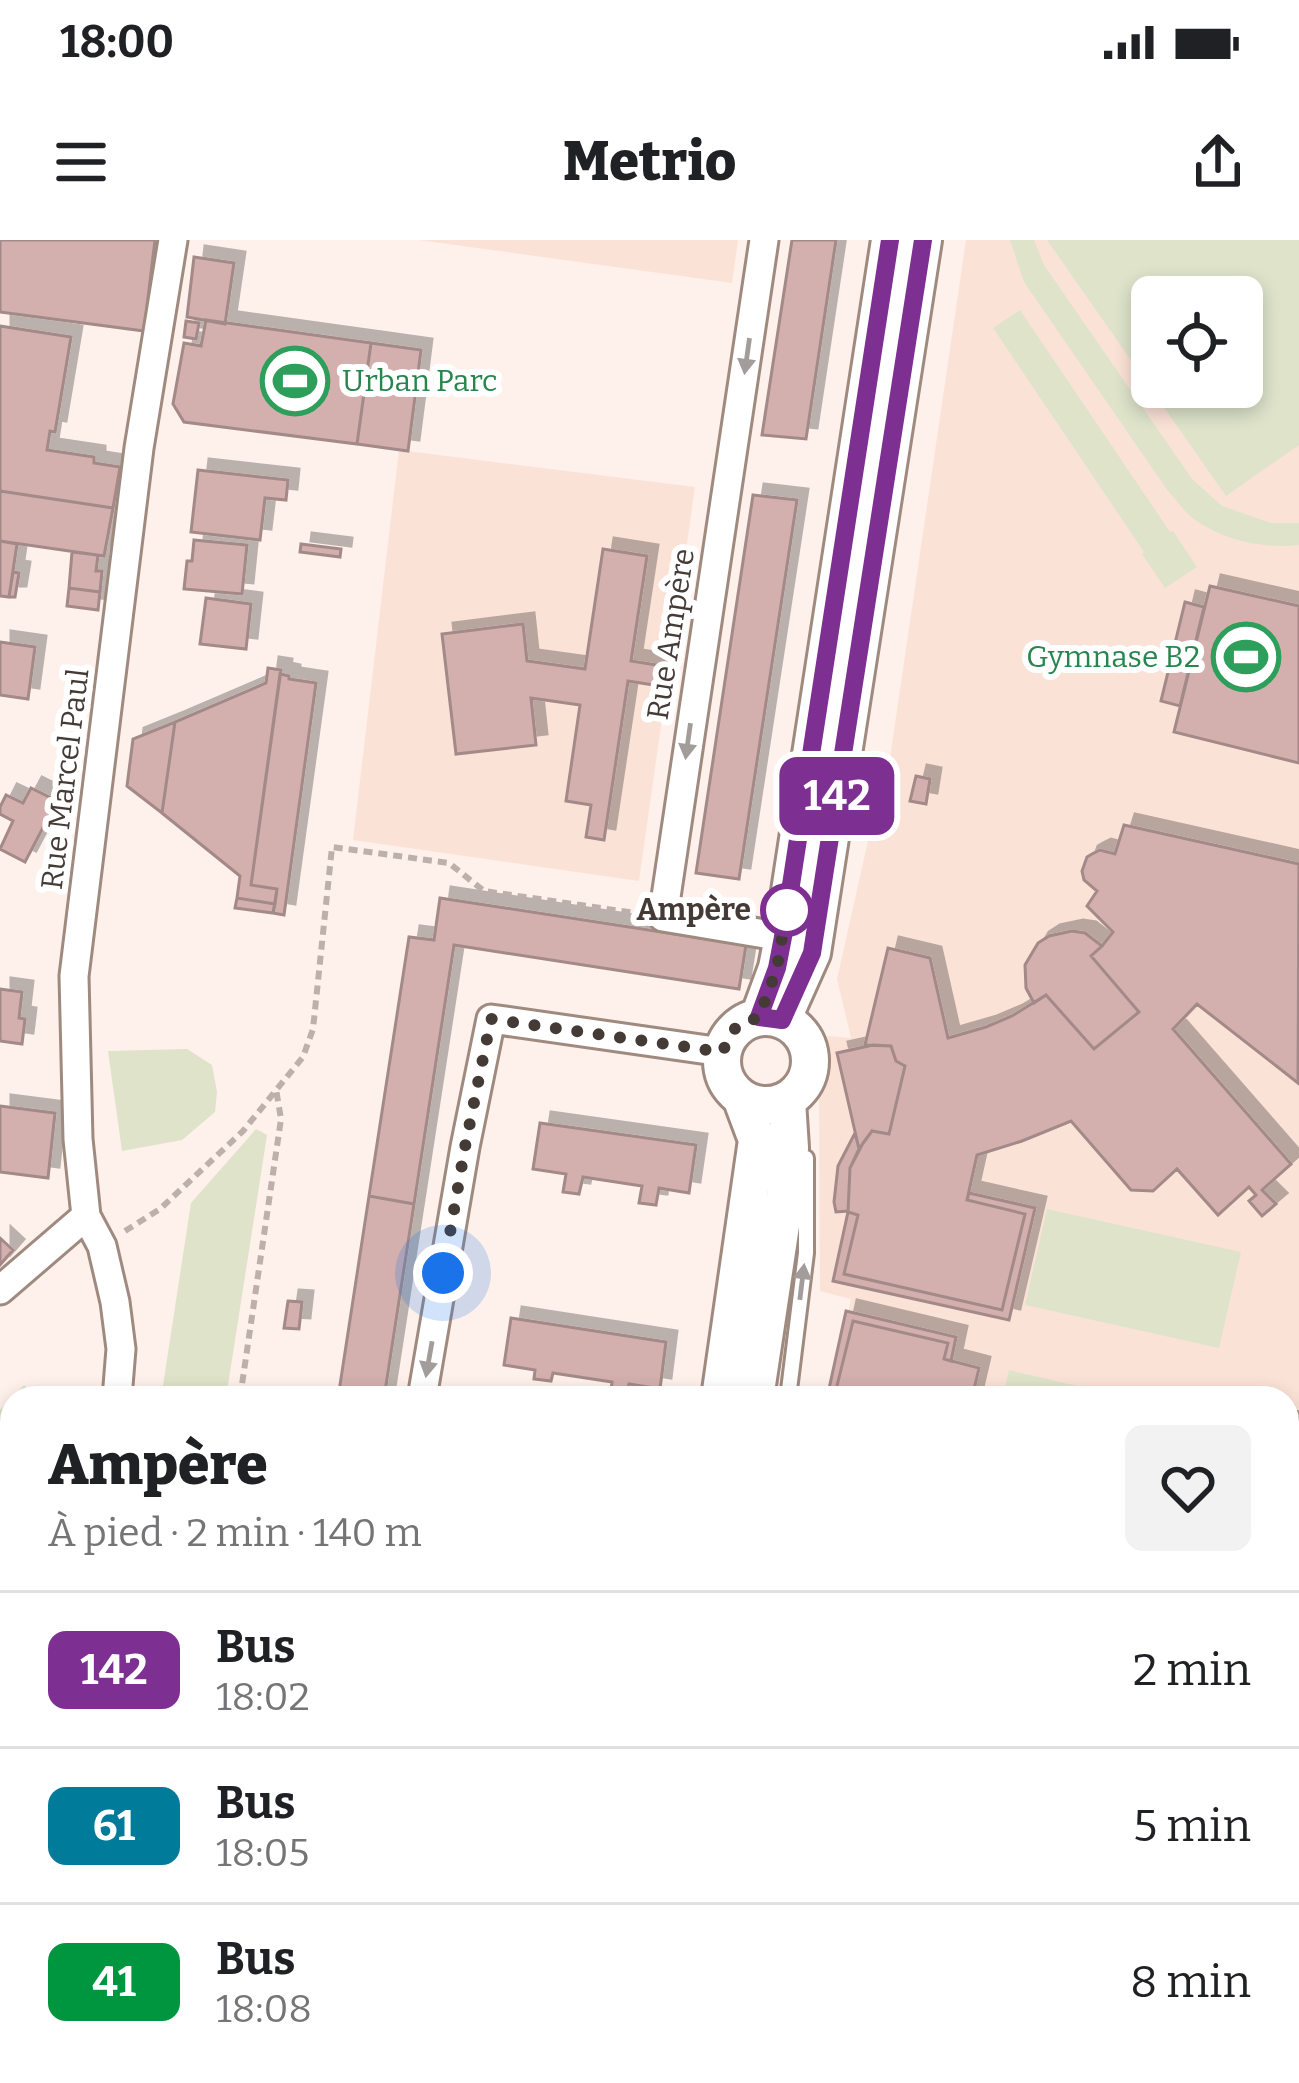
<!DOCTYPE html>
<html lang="fr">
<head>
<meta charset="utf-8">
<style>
	body { margin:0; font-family:Bitter,serif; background:#f2f2f2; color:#202124; height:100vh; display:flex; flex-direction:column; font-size:45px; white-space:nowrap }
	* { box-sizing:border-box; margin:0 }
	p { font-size:39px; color:#757577 }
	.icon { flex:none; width:66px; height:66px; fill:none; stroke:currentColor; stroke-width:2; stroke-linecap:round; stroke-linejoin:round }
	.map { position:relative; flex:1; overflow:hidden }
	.details { position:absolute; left:0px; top:1146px; width:1299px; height:699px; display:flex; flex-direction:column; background:#fff; border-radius:36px 36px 0 0; box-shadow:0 6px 18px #0003 }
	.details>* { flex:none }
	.badge { padding:0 24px; border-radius:18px; font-size:42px; line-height:78px }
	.controls { position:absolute; left:1131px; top:36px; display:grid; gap:24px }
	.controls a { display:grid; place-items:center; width:132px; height:132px; border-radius:18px; background:#fff; box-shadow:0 6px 18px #0003; font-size:60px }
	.you { position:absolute; width:60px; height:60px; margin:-30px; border:9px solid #fff; border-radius:50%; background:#1a73e8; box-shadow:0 0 0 18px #1a73e833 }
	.map>.badge { position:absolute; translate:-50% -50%; box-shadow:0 0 0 6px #fff }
	.round { display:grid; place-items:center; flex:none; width:126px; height:126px; border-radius:18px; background:#f2f2f2 }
	.head { display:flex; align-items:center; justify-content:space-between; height:204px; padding:0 48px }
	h1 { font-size:57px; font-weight:800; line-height:90px }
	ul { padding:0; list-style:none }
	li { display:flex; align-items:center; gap:36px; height:156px; padding:0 48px; border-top:3px solid #e0e0e0 }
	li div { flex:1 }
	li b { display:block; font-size:45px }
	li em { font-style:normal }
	li .badge { min-width:132px; font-weight:700; text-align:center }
	.status { display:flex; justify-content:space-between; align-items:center; height:84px; padding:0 60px; background:#fff; direction:ltr }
	.status svg { height:33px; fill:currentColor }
	header { display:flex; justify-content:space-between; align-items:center; height:156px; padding:0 48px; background:#fff; font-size:54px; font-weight:800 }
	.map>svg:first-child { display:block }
	.built { fill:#fbe2d7; fill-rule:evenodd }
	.green { fill:#dee3ca; fill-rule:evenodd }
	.building { fill:#d3b0ad; stroke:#a38a89; stroke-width:3; filter:url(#shadow) }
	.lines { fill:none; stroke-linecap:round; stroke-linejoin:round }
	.service-casing { stroke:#9f8a80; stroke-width:20 }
	.minor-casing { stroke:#9f8a80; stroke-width:33 }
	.tertiary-casing { stroke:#9f8a80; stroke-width:42 }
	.primary-casing { stroke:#9f8a80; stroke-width:51 }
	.path { stroke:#bdb0ab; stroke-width:6; stroke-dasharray:9 6; stroke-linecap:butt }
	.service { stroke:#fff; stroke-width:14 }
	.minor { stroke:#fff; stroke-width:27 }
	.tertiary { stroke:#fff; stroke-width:36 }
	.primary { stroke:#fff; stroke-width:45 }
	.oneway { fill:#a29c9a }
	.line-casing { stroke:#fff; stroke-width:27 }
	.line { stroke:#7d2f92; stroke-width:18 }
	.walk { stroke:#443a36; stroke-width:12; stroke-dasharray:0 21.6 }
	.stop-dot { fill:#fff; stroke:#7d2f92; stroke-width:6 }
	.labels { text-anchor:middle; stroke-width:12; stroke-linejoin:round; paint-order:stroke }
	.leisure-label { font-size:30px; fill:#27864d; stroke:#fff; text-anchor:start }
	.street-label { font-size:30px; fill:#443a36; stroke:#fff }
	.stop-label { font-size:30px; font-weight:bold; fill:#443a36; stroke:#fff; text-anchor:end }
</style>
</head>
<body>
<div class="status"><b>18:00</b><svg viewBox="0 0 49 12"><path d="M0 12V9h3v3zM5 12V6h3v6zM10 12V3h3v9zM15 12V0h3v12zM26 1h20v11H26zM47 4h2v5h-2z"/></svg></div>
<header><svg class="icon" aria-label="menu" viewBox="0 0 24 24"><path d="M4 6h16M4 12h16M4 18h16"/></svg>Metrio<svg class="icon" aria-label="share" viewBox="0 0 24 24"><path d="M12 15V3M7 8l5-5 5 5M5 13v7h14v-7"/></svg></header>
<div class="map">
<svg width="1299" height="1843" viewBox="0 0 1299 1843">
	<defs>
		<filter id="shadow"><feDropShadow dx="11" dy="-11" stdDeviation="0" flood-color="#0004"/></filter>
	</defs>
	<rect width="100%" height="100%" fill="#fef0ea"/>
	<path class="built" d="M 419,0 L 738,0 L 732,43 Z
		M 966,0 L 1299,0 L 1299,1425 L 1287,1451 L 1287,1158 L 831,1158 L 851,1059 L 820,1051 L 819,857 L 828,796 L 851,798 L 837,739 L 879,552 L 890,543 L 891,511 ZM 1152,57 L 1242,57 L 1242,147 L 1152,147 Z
		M 399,210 L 695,247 L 639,641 L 353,600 Z"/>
	<path class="green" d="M 1010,0 L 1034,0 L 1044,25 L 1192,239 L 1222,266 L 1271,283 L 1299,283 L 1299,305 C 1263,309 1226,301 1195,280 C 1185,273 1177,260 1168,251 L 1024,42 Z
		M 1047,0 L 1299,0 L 1299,205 L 1226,256 ZM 1152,57 L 1242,57 L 1242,147 L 1152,147 Z
		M 1020,70 L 1170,292 L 1173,291 L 1197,327 L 1165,348 L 1142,314 L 1144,312 L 993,88 Z
		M 187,809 L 212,825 L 217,852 L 215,872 L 182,900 L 122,911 L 108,811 Z
		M 256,889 L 267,895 L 226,1158 L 162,1152 L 191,963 Z
		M 1047,969 L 1241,1012 L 1219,1108 L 1025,1065 Z
		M 1009,1130 L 1129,1158 L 1002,1158 Z
		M 24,1145 L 35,1158 L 12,1158 L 12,1559 L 0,1558 L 0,1170 Z
		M 1299,1675 L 1299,1843 L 1241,1843 L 1244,1833 L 1287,1833 L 1287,1707 Z"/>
	<path class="building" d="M 0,0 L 155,0 L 144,91 L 0,72 Z
		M 792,0 L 836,0 L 806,199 L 762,195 Z
		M 194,17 L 234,23 L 225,84 L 187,77 Z
		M 206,80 L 371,103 L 357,204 L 184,182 L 173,164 L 184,103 L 201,106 Z
		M 186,81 L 199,83 L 196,99 L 184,97 Z
		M 0,86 L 71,97 L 55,192 L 50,191 L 47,210 L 94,217 L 94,223 L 120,227 L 113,268 L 0,251 Z
		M 371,103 L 421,110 L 408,211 L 357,204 Z
		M 198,230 L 288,240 L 286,260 L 265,258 L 260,300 L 191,292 Z
		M 0,251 L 113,268 L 104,316 L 0,301 Z
		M 753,255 L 797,260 L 739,639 L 696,633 Z
		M 194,300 L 247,305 L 242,354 L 184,349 L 187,321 L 192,321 Z
		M 0,301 L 17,304 L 9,357 L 0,356 Z
		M 301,304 L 341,309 L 340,317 L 300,312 Z
		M 603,309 L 647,316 L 631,421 L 663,426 L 660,446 L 628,441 L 604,600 L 586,597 L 591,565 L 566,561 L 580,465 L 531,458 L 536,505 L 456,514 L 442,394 L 523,384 L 527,421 L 585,429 Z
		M 72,312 L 98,315 L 96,331 L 102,331 L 100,352 L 69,348 Z
		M 13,332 L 19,333 L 15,357 L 9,357 Z
		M 1210,346 L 1299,366 L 1299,523 L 1174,492 Z
		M 69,348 L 100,352 L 98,370 L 67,366 Z
		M 206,358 L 251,364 L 246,409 L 200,404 Z
		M 1185,362 L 1204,367 L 1180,466 L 1161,461 Z
		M 0,402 L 35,407 L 28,459 L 0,455 Z
		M 268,428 L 281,430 L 251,645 L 277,649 L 275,664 L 237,658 L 240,636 L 162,573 L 175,482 L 266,443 Z
		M 280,434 L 289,436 L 289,439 L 316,443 L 284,675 L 273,673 L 277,649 L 251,645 Z
		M 175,482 L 162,573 L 127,546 L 133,499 Z
		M 916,536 L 930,539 L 926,564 L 910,561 Z
		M 31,548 L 57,561 L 25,622 L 0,609 L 13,581 L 0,574 L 0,567 L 6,555 L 23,563 Z
		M 1124,585 L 1299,624 L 1298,843 L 1197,764 L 1173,789 L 1291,924 L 1262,950 L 1276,964 L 1262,976 L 1249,961 L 1256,955 L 1249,947 L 1218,975 L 1177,929 L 1153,951 L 1131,950 L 1071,881 L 1022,901 L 977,915 L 967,960 L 1025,974 L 1002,1070 L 844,1034 L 858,975 L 848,972 L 850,928 L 863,903 L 872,891 L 889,894 L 905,826 L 896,821 L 891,806 L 865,805 L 888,708 L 930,718 L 948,798 L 986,787 L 1012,776 L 1046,755 L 1094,809 L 1139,772 L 1091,716 L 1102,706 L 1113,692 L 1087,666 L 1097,651 L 1084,640 L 1082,631 L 1087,617 L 1092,614 L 1100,610 L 1115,614 Z
		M 237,658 L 275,664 L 273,673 L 235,668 Z
		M 440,658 L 746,705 L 739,749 L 454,705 L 414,964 L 369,956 L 409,697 L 434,700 Z
		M 1072,691 L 1085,693 L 1102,706 L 1091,716 L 1139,772 L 1094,809 L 1046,755 L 1034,763 L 1026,748 L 1025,725 L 1038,703 L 1049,696 Z
		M 0,749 L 22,752 L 19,778 L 25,779 L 22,804 L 0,801 Z
		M 873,805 L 891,806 L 896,821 L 905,826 L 889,894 L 872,891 L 859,909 L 837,813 Z
		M 0,866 L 55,873 L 48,938 L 0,932 Z
		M 540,883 L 696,905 L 689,953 L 659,948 L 656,965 L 639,963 L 642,946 L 583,937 L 579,954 L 563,952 L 566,934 L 533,929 Z
		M 855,893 L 859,909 L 850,928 L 848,971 L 836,972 L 834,962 L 838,926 Z
		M 969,953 L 1035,968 L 1009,1080 L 833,1041 L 848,972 L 858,975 L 844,1034 L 1002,1070 L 1025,974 L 967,960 Z
		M 369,956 L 414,964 L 384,1158 L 338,1158 Z
		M 0,998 L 13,1010 L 0,1025 Z
		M 288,1061 L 302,1062 L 299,1089 L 284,1088 Z
		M 846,1071 L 956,1097 L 951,1121 L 944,1119 L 948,1103 L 853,1081 L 834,1158 L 827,1158 Z
		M 511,1078 L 666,1102 L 660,1149 L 629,1144 L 627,1153 L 611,1151 L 612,1142 L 553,1133 L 551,1141 L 534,1139 L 535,1130 L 504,1125 Z
		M 853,1081 L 948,1103 L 944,1119 L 979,1128 L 972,1158 L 834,1158 Z
		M 1287,1181 L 1287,1185 L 1299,1188 L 1292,1224 L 1299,1225 L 1299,1245 L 1294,1260 L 1287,1259 Z
		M 1297,1244 L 1299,1266 L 1292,1299 L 1287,1305 L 1287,1259 L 1294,1260 Z
		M 706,1833 L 797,1833 L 795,1843 L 727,1843 L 705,1839 Z"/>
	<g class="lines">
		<defs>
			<path id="service" d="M 788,1158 L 806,1013 L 806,918
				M 0,1596 L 12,1603"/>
			<path id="minor" d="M 764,0 L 663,677 L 783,697
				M 0,1050 L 86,976
				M 117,1158 L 121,1109 L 115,1062 L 102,1006 L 86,976 L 78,899 L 74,736 L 139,208 L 173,0
				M 422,1158 L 465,907 L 491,779 L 722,812
				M 0,1774 L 12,1657
				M 640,1843 L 641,1833"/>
			<path id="tertiary" d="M722 821a44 44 0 1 1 88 0a44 44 0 1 1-88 0Z
				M 759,777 L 777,728 L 783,697 L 890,0
				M 782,780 L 812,713 L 923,0
				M 720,1158 L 757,900 L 742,860
				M 755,1158 L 786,952 L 790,908 L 787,861
				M 1076,1833 L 1108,1843
				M 500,1843 L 510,1833"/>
			<path id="primary" d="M 1287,1494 L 1299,1468
				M 1168,1843 L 1172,1833"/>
		</defs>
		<use href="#service" class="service-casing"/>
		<use href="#minor" class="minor-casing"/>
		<use href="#tertiary" class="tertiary-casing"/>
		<use href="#primary" class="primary-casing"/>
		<path class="path" d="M 125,991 L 160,969 L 243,891 L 303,817 L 313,789 L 332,607 L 449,623 L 484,651 L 635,673
			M 240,1158 L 281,879 L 276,849
			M 1287,1575 L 1299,1545
			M 1287,1802 L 1299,1765
			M 1273,1843 L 1277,1833"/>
		<use href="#service" class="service"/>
		<use href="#minor" class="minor"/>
		<use href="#tertiary" class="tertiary"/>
		<use href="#primary" class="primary"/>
	</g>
	<defs><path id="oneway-solid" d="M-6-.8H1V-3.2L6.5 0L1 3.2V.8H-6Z" transform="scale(3)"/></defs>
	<g class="oneway">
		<use href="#oneway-solid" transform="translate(747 116) rotate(98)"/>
		<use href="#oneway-solid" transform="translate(688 501) rotate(98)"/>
		<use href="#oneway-solid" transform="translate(802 1042) rotate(-83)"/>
		<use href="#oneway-solid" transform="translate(429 1119) rotate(100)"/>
	</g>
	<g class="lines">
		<defs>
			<path id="line" d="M 890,0 L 783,697 L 777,728 L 759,777 L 782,780 L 812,713 L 923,0"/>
		</defs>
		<use href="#line" class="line-casing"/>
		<use href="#line" class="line"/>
		<path class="walk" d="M 443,1033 L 465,907 L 491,779 L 722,812 L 736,787 L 759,777 L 777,728 L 790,651 L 787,670"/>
	</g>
	<defs>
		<symbol id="stadium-ring" viewBox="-11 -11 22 22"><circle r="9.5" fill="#fff" stroke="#2e9e5b" stroke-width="1.5"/><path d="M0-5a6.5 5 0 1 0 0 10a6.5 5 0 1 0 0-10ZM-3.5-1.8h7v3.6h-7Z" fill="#2e9e5b"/></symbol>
	</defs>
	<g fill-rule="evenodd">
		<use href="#stadium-ring" x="257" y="103" width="76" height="76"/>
		<use href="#stadium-ring" x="1208" y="379" width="76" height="76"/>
	</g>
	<circle class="stop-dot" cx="787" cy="670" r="24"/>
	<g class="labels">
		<g class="leisure-label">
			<text x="342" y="151">Urban Parc</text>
			<text x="1200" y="427" text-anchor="end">Gymnase B2</text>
		</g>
		<g class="street-label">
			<text transform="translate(671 394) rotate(-81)" y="10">Rue Ampère</text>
			<text transform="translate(65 539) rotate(-83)" y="10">Rue Marcel Paul</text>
		</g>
		<g class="stop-label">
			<text x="751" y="680">Ampère</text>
		</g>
	</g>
</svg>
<div class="controls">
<a><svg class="icon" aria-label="locate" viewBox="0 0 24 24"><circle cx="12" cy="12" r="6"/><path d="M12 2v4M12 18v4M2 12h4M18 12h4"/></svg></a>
</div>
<div class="you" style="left:443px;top:1033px"></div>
<b class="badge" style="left:837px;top:556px;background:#7d2f92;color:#fff">142</b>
<section class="details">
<div class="head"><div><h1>Ampère</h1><p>À pied · 2 min · 140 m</p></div><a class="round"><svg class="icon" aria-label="heart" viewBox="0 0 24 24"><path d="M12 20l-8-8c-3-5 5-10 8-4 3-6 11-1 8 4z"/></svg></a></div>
<ul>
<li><span class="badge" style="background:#7d2f92;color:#fff">142</span><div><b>Bus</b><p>18:02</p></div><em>2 min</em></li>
<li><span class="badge" style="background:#007b99;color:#fff">61</span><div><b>Bus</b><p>18:05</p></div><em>5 min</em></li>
<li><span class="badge" style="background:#009640;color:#fff">41</span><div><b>Bus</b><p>18:08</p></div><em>8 min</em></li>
</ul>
</section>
</div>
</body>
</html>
